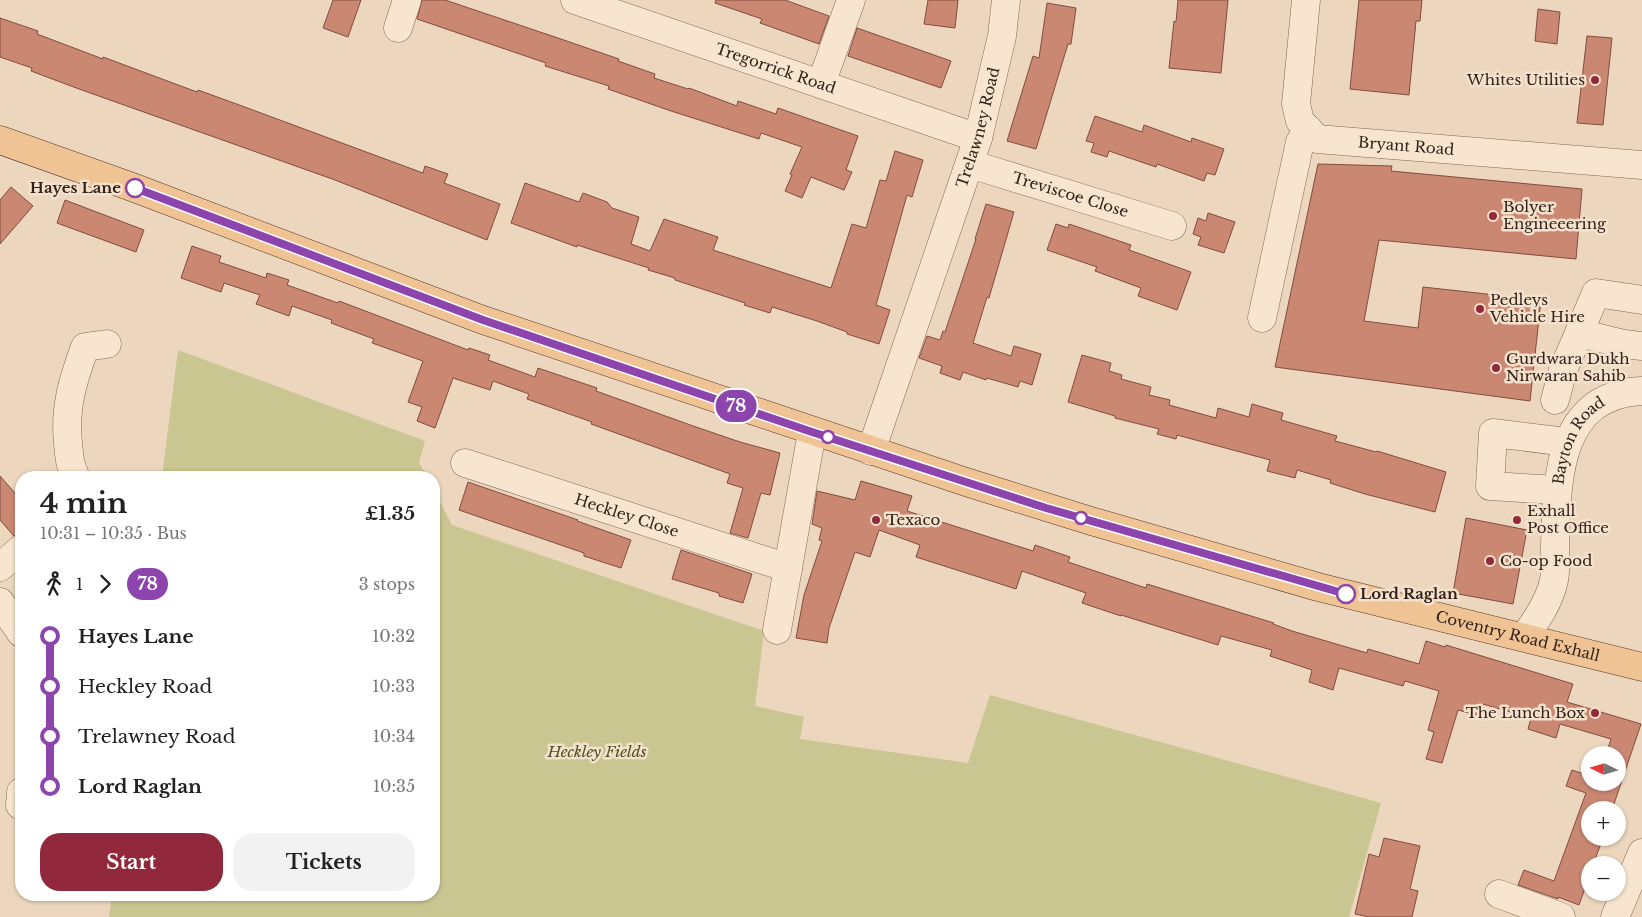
<!DOCTYPE html>
<html lang="en">
<head>
<meta charset="utf-8">
<style>
	body { margin:0; font-family:"Libre Baskerville",serif; background:#f2f2f2; color:#222; height:100vh; display:flex; flex-direction:column; font-size:19px; white-space:nowrap }
	* { box-sizing:border-box; margin:0 }
	p { font-size:16px; color:#767676 }
	.icon { flex:none; width:28px; height:28px; fill:none; stroke:currentColor; stroke-width:2; stroke-linecap:round; stroke-linejoin:round }
	.map { position:relative; flex:1; overflow:hidden }
	.details { position:absolute; left:15px; top:471px; width:425px; height:430px; display:flex; flex-direction:column; background:#fff; border-radius:20px; box-shadow:0 1px 4px #0004 }
	.details>* { flex:none }
	.badge { padding:0 10px; border-radius:16px; font-size:18px; line-height:32px }
	.needle { width:32px; rotate:275deg }
	.controls { position:absolute; left:1581px; top:746px; display:grid; gap:10px }
	.controls a { display:grid; place-items:center; width:45px; height:45px; border-radius:50%; background:#fff; box-shadow:0 1px 4px #0004; font-size:25px }
	.map>.badge { position:absolute; translate:-50% -50%; box-shadow:0 0 0 2px #fff }
	.legs { display:flex; align-items:center; gap:8px; height:55px; padding:0 25px; font-size:16px }
	.legs p { margin-inline-start:auto }
	.headline { display:flex; align-items:center; justify-content:space-between; height:85px; padding:0 25px }
	h1 { font-size:28px; font-weight:800; line-height:38px }
	.primary-button { display:flex; gap:10px; margin-top:auto; padding:10px 25px }
	.primary-button a { flex:1; height:58px; border-radius:20px; background:#91283b; color:#fff; font-size:20px; font-weight:800; line-height:58px; text-align:center }
	.primary-button a+a { background:#f2f2f2; color:#222 }
	ul { padding:0 25px; list-style:none }
	li { display:flex; align-items:center; gap:18px; height:50px; font-size:19px }
	li i { display:grid; place-items:center; width:8px; height:100%; margin:0 6px; background:currentColor }
	li i::after { content:''; width:12px; height:12px; margin:-6px; border:4px solid; border-radius:50%; background:#fff }
	li p { margin-inline-start:auto }
	li:first-child i { background:linear-gradient(#0000 50%,currentColor 0) }
	li:last-child i { background:linear-gradient(currentColor 50%,#0000 0) }
	.map>svg:first-child { display:block }
	.green { fill:#c9c692 }
	.building { fill:#ca8873; stroke:#824c3d }
	.lines { fill:none; stroke-linecap:round; stroke-linejoin:round }
	.minor-casing { stroke:#836757; stroke-width:29 }
	.major-casing { stroke:#51362b; stroke-width:29 }
	.minor { stroke:#f8e5cf; stroke-width:28 }
	.major { stroke:#f0c394; stroke-width:28 }
	.line-1-casing { stroke:#fff; stroke-width:11 }
	.line-1 { stroke:#8e44ad; stroke-width:8 }
	.poi-dot { fill:#91283b; stroke:#f4e1cc; stroke-width:2 }
	.stop-1-dot { fill:#fff; stroke:#8e44ad; stroke-width:2.5 }
	.labels { text-anchor:middle; stroke-width:5; stroke-linejoin:round; paint-order:stroke }
	.street-label { font-size:15px; fill:#33221b; stroke:#f4e1cc }
	.poi-label { font-size:15px; fill:#33221b; stroke:#f4e1cc; text-anchor:start }
	.stop-label { font-size:15px; font-weight:bold; fill:#33221b; stroke:#f4e1cc; text-anchor:end }
	.park-label { font-size:15px; font-style:italic; fill:#4b4f22; stroke:#f4e1cc }
</style>
</head>
<body>
<div class="map">
<svg width="1642" height="917" viewBox="0 0 1642 917">
	<rect width="100%" height="100%" fill="#ecd6bd"/>
	<path class="green" d="M 178,350 L 425,441 L 419,462 L 427,477 L 162,477 Z
		M 434,490 L 452,525 L 764,631 L 755,706 L 804,717 L 800,739 L 968,763 L 990,695 L 1381,803 L 1349,917 L 109,917 L 112,895 L 434,895 Z"/>
	<path class="building" d="M 333,0 L 361,0 L 348,37 L 323,28 Z
		M 422,0 L 445,0 L 555,37 L 619,59 L 618,61 L 655,74 L 654,78 L 688,89 L 689,88 L 737,106 L 738,101 L 776,114 L 778,108 L 858,136 L 846,170 L 852,172 L 844,190 L 811,177 L 802,198 L 785,191 L 792,175 L 790,174 L 802,147 L 761,133 L 759,139 L 671,111 L 608,89 L 609,86 L 545,66 L 546,63 L 417,19 Z
		M 716,0 L 785,0 L 829,16 L 819,44 L 760,23 L 762,19 L 715,3 Z
		M 928,0 L 958,0 L 955,28 L 924,24 Z
		M 1178,0 L 1228,0 L 1221,73 L 1169,68 L 1174,21 L 1176,22 Z
		M 1359,0 L 1422,0 L 1420,21 L 1416,21 L 1409,95 L 1350,89 Z
		M 1047,3 L 1076,8 L 1071,44 L 1068,44 L 1036,149 L 1007,141 L 1033,56 L 1039,58 Z
		M 1538,9 L 1560,12 L 1557,44 L 1535,41 Z
		M 0,18 L 38,31 L 37,34 L 103,59 L 103,57 L 197,92 L 198,90 L 242,106 L 423,173 L 425,166 L 448,174 L 444,183 L 500,204 L 487,240 L 335,180 L 79,89 L 31,71 L 32,68 L 0,57 Z
		M 857,28 L 951,61 L 941,88 L 848,56 Z
		M 1587,36 L 1612,38 L 1603,125 L 1577,123 Z
		M 1095,116 L 1142,132 L 1144,125 L 1191,142 L 1192,138 L 1224,149 L 1215,175 L 1207,173 L 1204,181 L 1157,164 L 1156,167 L 1109,151 L 1107,157 L 1091,152 L 1094,143 L 1086,141 Z
		M 895,151 L 923,160 L 912,197 L 907,195 L 876,305 L 890,310 L 879,344 L 847,334 L 847,332 L 817,321 L 772,307 L 770,313 L 744,305 L 745,303 L 675,280 L 675,278 L 648,270 L 649,268 L 577,245 L 577,247 L 511,223 L 525,183 L 579,202 L 583,193 L 607,202 L 612,208 L 639,217 L 631,244 L 650,251 L 664,219 L 718,237 L 713,250 L 831,288 L 852,224 L 866,228 L 880,180 L 886,181 Z
		M 1318,164 L 1392,166 L 1391,171 L 1582,189 L 1576,259 L 1379,240 L 1364,321 L 1418,328 L 1423,287 L 1541,300 L 1530,401 L 1275,367 Z
		M 11,187 L 33,206 L 0,244 L 0,200 Z
		M 65,200 L 144,230 L 136,252 L 57,223 Z
		M 986,204 L 1014,212 L 989,298 L 987,297 L 973,343 L 1011,356 L 1014,346 L 1041,354 L 1032,385 L 1020,381 L 1018,387 L 987,378 L 986,380 L 963,372 L 960,380 L 940,373 L 942,366 L 919,358 L 927,336 L 940,340 L 943,331 L 945,332 L 976,239 L 975,239 Z
		M 1208,213 L 1235,222 L 1224,253 L 1198,245 L 1201,237 L 1193,234 L 1198,218 L 1206,221 Z
		M 1056,224 L 1068,228 L 1069,224 L 1131,245 L 1129,250 L 1191,272 L 1177,310 L 1138,296 L 1141,288 L 1095,271 L 1097,267 L 1047,250 Z
		M 192,246 L 221,256 L 219,262 L 266,278 L 267,273 L 289,280 L 287,285 L 338,303 L 339,301 L 468,350 L 469,348 L 490,355 L 488,360 L 535,377 L 538,368 L 597,388 L 596,391 L 696,427 L 740,442 L 780,453 L 770,495 L 761,493 L 748,538 L 730,533 L 743,488 L 727,483 L 730,474 L 591,424 L 592,422 L 527,399 L 529,394 L 493,381 L 490,390 L 453,378 L 435,428 L 417,421 L 422,407 L 408,402 L 423,361 L 372,343 L 374,339 L 331,323 L 332,320 L 292,306 L 289,316 L 256,304 L 260,295 L 224,283 L 221,292 L 181,278 Z
		M 1082,355 L 1111,363 L 1109,371 L 1122,375 L 1121,379 L 1151,387 L 1149,395 L 1170,400 L 1169,405 L 1216,418 L 1218,408 L 1249,417 L 1252,404 L 1283,413 L 1281,420 L 1337,436 L 1335,441 L 1376,452 L 1377,451 L 1446,472 L 1435,512 L 1365,494 L 1330,483 L 1331,480 L 1297,470 L 1295,478 L 1267,471 L 1270,460 L 1177,435 L 1176,439 L 1157,434 L 1159,429 L 1115,418 L 1115,416 L 1068,402 Z
		M 0,476 L 21,500 L 21,534 L 14,536 L 0,520 Z
		M 861,481 L 912,496 L 907,511 L 1033,551 L 1035,545 L 1070,557 L 1068,562 L 1146,588 L 1147,584 L 1274,623 L 1273,624 L 1292,631 L 1367,653 L 1368,649 L 1419,664 L 1426,641 L 1445,647 L 1446,645 L 1573,684 L 1567,702 L 1641,724 L 1612,810 L 1590,810 L 1590,838 L 1603,838 L 1593,865 L 1590,865 L 1590,874 L 1579,905 L 1558,897 L 1558,899 L 1518,885 L 1524,870 L 1554,881 L 1586,793 L 1566,786 L 1572,770 L 1590,776 L 1590,782 L 1618,782 L 1618,755 L 1606,755 L 1611,739 L 1560,724 L 1556,738 L 1528,729 L 1531,718 L 1483,704 L 1480,716 L 1458,710 L 1442,763 L 1426,759 L 1434,732 L 1428,730 L 1439,691 L 1405,681 L 1403,686 L 1339,668 L 1333,690 L 1309,682 L 1312,670 L 1270,656 L 1272,650 L 1221,636 L 1218,645 L 1121,615 L 1121,616 L 1082,603 L 1086,593 L 1022,571 L 1016,589 L 988,580 L 916,557 L 920,545 L 879,530 L 870,557 L 855,552 L 829,628 L 827,643 L 796,638 L 804,595 L 822,541 L 819,540 L 822,528 L 812,524 L 817,491 L 855,500 Z
		M 468,482 L 578,520 L 577,521 L 631,540 L 621,568 L 584,556 L 584,553 L 459,510 Z
		M 1466,518 L 1527,530 L 1513,604 L 1453,593 Z
		M 681,550 L 752,574 L 743,603 L 719,596 L 719,593 L 672,579 Z
		M 1384,838 L 1420,846 L 1410,889 L 1418,891 L 1412,917 L 1369,917 L 1355,914 L 1369,854 L 1379,857 Z"/>
	<g class="lines">
		<defs>
			<g id="minor">
				<path id="s1" d="M 575,0 L 978,138"/>
				<path id="s2" d="M 1306,0 L 1296,104 L 1300,121 L 1317,139 L 1642,165"/>
				<path d="M 398,28 L 407,0"/>
				<path d="M 821,84 L 851,0"/>
				<path id="s3" d="M 970,164 L 1172,226"/>
				<path d="M 1262,318 L 1300,142 L 1308,129"/>
				<path d="M 1579,333 L 1596,293 L 1642,300"/>
				<path d="M 1555,400 L 1563,370 L 1579,333 L 1624,344 L 1642,346"/>
				<path id="s4" d="M 871,451 L 978,138 L 1002,36 L 1006,0"/>
				<path id="s5" d="M 465,463 L 788,568"/>
				<path d="M 76,478 C 70,467 69,455 68,443 C 64,408 73,380 85,347 L 107,344"/>
				<path d="M 1557,490 L 1490,486 L 1493,433 L 1567,442"/>
				<path d="M 0,567 L 21,549"/>
				<path d="M 0,602 L 21,633"/>
				<path d="M 777,630 L 812,432"/>
				<path id="s6" d="M 1524,637 C 1536,621 1550,601 1554,580 C 1556,570 1555,557 1555,546 C 1557,482 1556,395 1642,391"/>
				<path d="M 20,805 L 21,792"/>
				<path d="M 1499,894 L 1561,917"/>
				<path d="M 1615,917 L 1642,853"/>
			</g>
			<g id="major">
				<path id="s7" d="M 0,140 L 132,187 L 483,320 L 966,482 L 1091,521 L 1318,587 L 1642,667"/>
			</g>
		</defs>
		<use href="#minor" class="minor-casing"/>
		<use href="#major" class="major-casing"/>
		<use href="#minor" class="minor"/>
		<use href="#major" class="major"/>
	</g>
	<g class="lines">
		<defs>
			<path id="line-1" d="M 135,188 L 483,320 L 812,432 L 1046,508 L 1346,594"/>
		</defs>
		<use href="#line-1" class="line-1-casing"/>
		<use href="#line-1" class="line-1"/>
	</g>
	<g class="poi-dot">
		<circle cx="1595" cy="80" r="5"/>
		<circle cx="1493" cy="216" r="5"/>
		<circle cx="1480" cy="309" r="5"/>
		<circle cx="1496" cy="368" r="5"/>
		<circle cx="876" cy="520" r="5"/>
		<circle cx="1517" cy="520" r="5"/>
		<circle cx="1490" cy="561" r="5"/>
		<circle cx="1595" cy="713" r="5"/>
	</g>
	<g class="stop-1-dot">
		<circle cx="135" cy="188" r="9"/>
		<circle cx="828" cy="437" r="6"/>
		<circle cx="1081" cy="518" r="6"/>
		<circle cx="1346" cy="594" r="9"/>
	</g>
	<g class="labels">
		<g class="street-label">
			<text dy="5" stroke="none"><textPath href="#s1" startOffset="212">Tregorrick Road</textPath></text>
			<text dy="5" stroke="none"><textPath href="#s4" startOffset="341">Trelawney Road</textPath></text>
			<text dy="5" stroke="none"><textPath href="#s2" startOffset="236">Bryant Road</textPath></text>
			<text dy="5" stroke="none"><textPath href="#s3" startOffset="105">Treviscoe Close</textPath></text>
			<text dy="5" stroke="none"><textPath href="#s6" startOffset="210">Bayton Road</textPath></text>
			<text dy="5" stroke="none"><textPath href="#s5" startOffset="170">Heckley Close</textPath></text>
			<text dy="5" stroke="none"><textPath href="#s7" startOffset="1598">Coventry Road Exhall</textPath></text>
		</g>
		<g class="poi-label">
			<text x="1585" y="85" text-anchor="end">Whites Utilities</text>
			<text x="1503" y="212">Bolyer<tspan x="1503" dy="17">Engineeering</tspan></text>
			<text x="1490" y="305">Pedleys<tspan x="1490" dy="17">Vehicle Hire</tspan></text>
			<text x="1506" y="364">Gurdwara Dukh<tspan x="1506" dy="17">Nirwaran Sahib</tspan></text>
			<text x="1527" y="516">Exhall<tspan x="1527" dy="17">Post Office</tspan></text>
			<text x="886" y="525">Texaco</text>
			<text x="1500" y="566">Co-op Food</text>
			<text x="1585" y="718" text-anchor="end">The Lunch Box</text>
		</g>
		<g class="stop-label">
			<text x="121" y="193">Hayes Lane</text>
			<text x="1360" y="599" text-anchor="start">Lord Raglan</text>
		</g>
		<g class="park-label">
			<text x="597" y="757">Heckley Fields</text>
		</g>
	</g>
</svg>
<div class="controls">
<a><svg class="needle" viewBox="-14 -14 28 28"><path d="M0-13l5 13h-10z" fill="#e53935"/><path d="M0 13l5-13h-10z" fill="#767676"/></svg></a>
<a>+</a>
<a>−</a>
</div>
<b class="badge" style="left:736px;top:406px;background:#8e44ad;color:#fff">78</b>
<section class="details">
<div class="headline"><div><h1>4 min</h1><p>10:31 – 10:35 · Bus</p></div><b>£1.35</b></div>
<div class="legs"><svg class="icon" aria-label="walk" viewBox="0 0 24 24"><circle cx="13" cy="4" r="2"/><path d="M13 8l-2 6 4 7M11 14l-3 7M7 12l3-4h3l4 4"/></svg>1<svg class="icon" aria-label="forward" viewBox="0 0 24 24"><path d="M9 5l7 7-7 7"/></svg><b class="badge" style="background:#8e44ad;color:#fff">78</b><p>3 stops</p></div>
<ul>
<li><i style="color:#8e44ad"></i><b>Hayes Lane</b><p>10:32</p></li>
<li><i style="color:#8e44ad"></i><span>Heckley Road</span><p>10:33</p></li>
<li><i style="color:#8e44ad"></i><span>Trelawney Road</span><p>10:34</p></li>
<li><i style="color:#8e44ad"></i><b>Lord Raglan</b><p>10:35</p></li>
</ul>
<div class="primary-button"><a>Start</a><a>Tickets</a></div>
</section>
</div>
</body>
</html>
